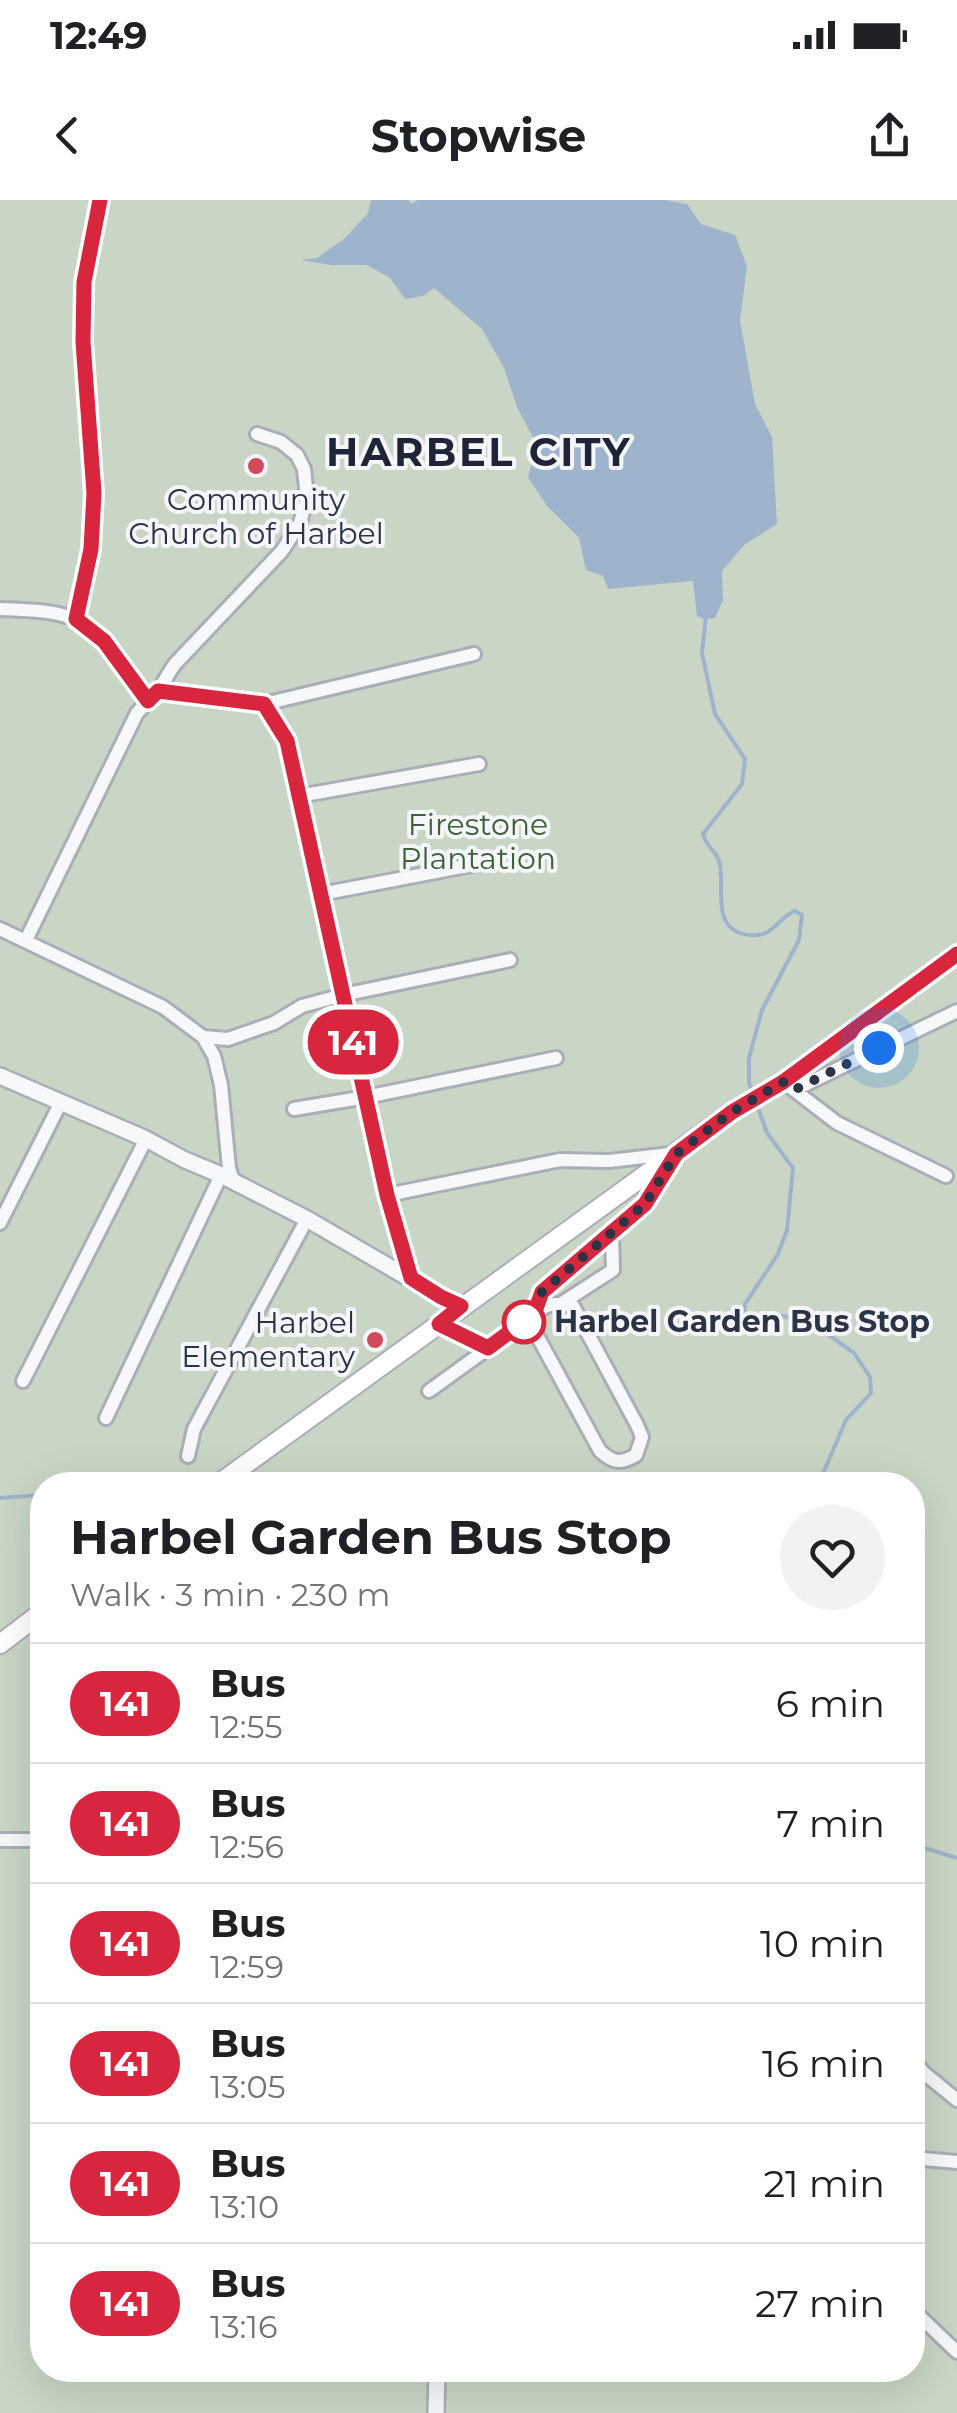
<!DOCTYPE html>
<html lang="en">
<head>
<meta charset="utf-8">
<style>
	body { margin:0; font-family:Montserrat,sans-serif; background:#f2f2f2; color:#202124; height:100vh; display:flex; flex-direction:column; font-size:38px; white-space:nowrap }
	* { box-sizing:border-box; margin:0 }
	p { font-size:32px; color:#757577 }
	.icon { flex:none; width:55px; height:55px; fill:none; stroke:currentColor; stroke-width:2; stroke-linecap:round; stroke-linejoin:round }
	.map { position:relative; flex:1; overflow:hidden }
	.details { position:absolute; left:30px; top:1272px; width:895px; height:910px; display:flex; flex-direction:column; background:#fff; border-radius:40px; box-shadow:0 10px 40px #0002 }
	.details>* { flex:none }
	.badge { padding:0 20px; border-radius:32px; font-size:35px; line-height:65px }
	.you { position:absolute; width:50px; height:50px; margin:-25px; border:8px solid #fff; border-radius:50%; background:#1a73e8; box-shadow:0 0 0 15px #1a73e833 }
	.map>.badge { position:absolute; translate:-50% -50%; box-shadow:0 0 0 5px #fff }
	.round { display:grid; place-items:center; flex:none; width:105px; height:105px; border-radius:52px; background:#f2f2f2 }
	.head { display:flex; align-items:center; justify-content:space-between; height:170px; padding:0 40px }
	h1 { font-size:48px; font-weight:700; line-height:75px }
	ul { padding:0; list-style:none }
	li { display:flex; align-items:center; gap:30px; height:120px; padding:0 40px; border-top:2px solid #e0e0e0 }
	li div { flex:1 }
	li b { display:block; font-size:38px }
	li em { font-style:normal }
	li .badge { min-width:110px; font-weight:700; text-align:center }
	.status { display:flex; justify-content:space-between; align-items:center; height:70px; padding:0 50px; background:#fff; direction:ltr }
	.status svg { height:28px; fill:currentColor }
	header { display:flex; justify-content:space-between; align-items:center; height:130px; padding:0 40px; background:#fff; font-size:45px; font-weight:700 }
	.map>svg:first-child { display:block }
	.green { fill:#c9d6c5; fill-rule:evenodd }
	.water { fill:#9fb4cc }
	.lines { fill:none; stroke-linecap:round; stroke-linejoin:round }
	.stream { stroke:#9fb4cc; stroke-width:4 }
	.minor-casing { stroke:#a9aeb7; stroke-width:18 }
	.tertiary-casing { stroke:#a9aeb7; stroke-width:20 }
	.secondary-casing { stroke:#a9aeb7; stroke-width:22 }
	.minor { stroke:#f7f8fa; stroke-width:12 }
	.tertiary { stroke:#f7f8fa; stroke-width:15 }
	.secondary { stroke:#fff; stroke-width:18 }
	.line-casing { stroke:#fff; stroke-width:22 }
	.line { stroke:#d7263d; stroke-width:15 }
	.walk { stroke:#2b3445; stroke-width:10; stroke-dasharray:0 18 }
	.poi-dot { fill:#d1495b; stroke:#f4f6f9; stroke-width:4 }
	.stop-dot { fill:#fff; stroke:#d7263d; stroke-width:5 }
	.labels { text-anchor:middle; stroke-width:8; stroke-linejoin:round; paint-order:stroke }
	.poi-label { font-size:30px; fill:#2b3445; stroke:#f4f6f9 }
	.park-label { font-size:30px; fill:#3f6138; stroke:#f4f6f9 }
	.stop-label { font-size:30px; font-weight:bold; fill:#2b3445; stroke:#f4f6f9; text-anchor:start }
	.district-label { font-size:40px; font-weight:bold; letter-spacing:2.5px; fill:#1d2536; stroke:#f4f6f9 }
</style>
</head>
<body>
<div class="status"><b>12:49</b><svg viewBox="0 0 49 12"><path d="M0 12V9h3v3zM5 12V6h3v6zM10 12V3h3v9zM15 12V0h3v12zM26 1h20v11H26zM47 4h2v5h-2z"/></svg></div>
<header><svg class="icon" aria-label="back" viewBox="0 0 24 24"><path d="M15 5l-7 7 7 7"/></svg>Stopwise<svg class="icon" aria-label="share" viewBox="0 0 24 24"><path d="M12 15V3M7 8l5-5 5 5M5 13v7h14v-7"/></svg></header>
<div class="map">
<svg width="957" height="2213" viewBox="0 0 957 2213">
	<rect width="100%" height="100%" fill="#e4e7ec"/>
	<path class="green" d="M 0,0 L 957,0 L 957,2213 L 0,2213 ZM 42,1285 L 912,1285 L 912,2170 L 42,2170 Z"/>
	<path class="water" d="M 371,0 L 409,0 L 411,4 L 418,0 L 665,0 L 687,4 L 701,24 L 735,35 L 747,66 L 740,121 L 755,204 L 772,237 L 777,324 L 744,345 L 722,371 L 723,400 L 715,418 L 704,419 L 697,416 L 693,381 L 608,389 L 603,376 L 586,370 L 579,338 L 548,307 L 528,278 L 536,243 L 517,207 L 504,168 L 482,129 L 434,88 L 423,96 L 405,99 L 390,78 L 367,65 L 331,65 L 301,60 L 317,58 L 345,38 L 368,13 Z"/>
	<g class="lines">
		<path class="stream" d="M 706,416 L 702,453 L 715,514 L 745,559 L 742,584 L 703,634 C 707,648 716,651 719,661 C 726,684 711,723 740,733 C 748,736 755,736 763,734 C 776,730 781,716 795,711 L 802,715 L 799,740 L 762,810 L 749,858 L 749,882 L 752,891
			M 757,905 L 767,933 L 793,968 L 787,1030 L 778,1054 L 745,1104 L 744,1113 L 754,1120 L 783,1116 L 812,1123 L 854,1153 L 870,1177 L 871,1193 L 846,1220 L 818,1285
			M 0,1298 L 41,1295 L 42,1301
			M 912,1644 L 957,1658"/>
		<defs>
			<path id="minor" d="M 0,409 C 24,410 50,410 72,418 C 103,429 130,475 148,501
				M 76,419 L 91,349 L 94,293 L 83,143 L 84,83 L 99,0
				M 158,491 L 264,504 L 474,454
				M 264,504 L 287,541 L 387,995 L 411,1078
				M 299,596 L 479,564
				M 321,694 L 482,663
				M 0,729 L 163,807 L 203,837 L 214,856 L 221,885 L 229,968 L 233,981
				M 26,740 L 137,513 L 158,491 L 174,465 L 282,351 L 300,323 L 307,297 L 304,269 L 297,255 L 281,242 L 257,234
				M 203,837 L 228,839 L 274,823 L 302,806 L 343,795 L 510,760
				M 783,882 L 794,890 L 957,811
				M 794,890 L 837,923 L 946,976
				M 294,909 L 366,897 L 556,858
				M 387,995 L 560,960 L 609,961 L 670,954
				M 0,1023 L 60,904
				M 562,1103 L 613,1070 L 612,1034
				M 528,1119 L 600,1251 C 613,1263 621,1264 636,1255 L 642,1237 L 637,1225 L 573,1106 C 557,1102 546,1103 534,1115
				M 439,1124 L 488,1148
				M 23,1181 L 146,939
				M 429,1191 L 534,1115 L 542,1091 L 645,1005 L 672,960
				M 106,1218 L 221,975
				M 188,1256 L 194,1229 L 307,1019
				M 0,1640 L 42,1640
				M 912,1858 L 924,1873 L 957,1900
				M 912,1958 L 957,1962
				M 912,2109 L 957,2152"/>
			<path id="tertiary" d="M 0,876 L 146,939 L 185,960 L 221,975 L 307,1019 L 441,1097 L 461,1106
				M 436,2213 L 437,2170"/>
			<path id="secondary" d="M 217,1285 L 732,912 L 783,882 L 957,754
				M 0,1444 L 42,1412"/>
		</defs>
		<use href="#minor" class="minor-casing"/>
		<use href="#tertiary" class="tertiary-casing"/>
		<use href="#secondary" class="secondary-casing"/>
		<use href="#minor" class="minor"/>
		<use href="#tertiary" class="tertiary"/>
		<use href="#secondary" class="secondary"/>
	</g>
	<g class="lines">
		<defs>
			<path id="line" d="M 100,0 L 84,82 L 83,142 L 94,293 L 91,349 L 76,419 L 104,441 L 148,501 L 158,491 L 264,504 L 287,541 L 387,995 L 411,1078 L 441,1097 L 461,1106 L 439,1124 L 488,1148 L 534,1114 L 542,1092 L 645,1004 L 676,954 L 732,912 L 783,882 L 957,754"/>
		</defs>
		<use href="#line" class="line-casing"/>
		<use href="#line" class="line"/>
		<path class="walk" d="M 524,1122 L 534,1114 L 542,1092 L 645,1004 L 676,954 L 732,912 L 783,882 L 794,890 L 879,848"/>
	</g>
	<g class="poi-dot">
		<circle cx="256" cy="266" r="10"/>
		<circle cx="375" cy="1140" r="10"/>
	</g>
	<circle class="stop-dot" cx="524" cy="1122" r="20"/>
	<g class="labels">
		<g class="poi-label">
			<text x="256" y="310">Community<tspan x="256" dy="34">Church of Harbel</tspan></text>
			<text x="355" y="1133" text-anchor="end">Harbel<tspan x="355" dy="34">Elementary</tspan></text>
		</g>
		<g class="park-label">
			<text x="478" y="635">Firestone<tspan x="478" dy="34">Plantation</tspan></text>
		</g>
		<g class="stop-label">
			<text x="554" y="1132">Harbel Garden Bus Stop</text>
		</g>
		<g class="district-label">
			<text x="479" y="266">HARBEL CITY</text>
		</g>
	</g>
</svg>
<div class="you" style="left:879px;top:848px"></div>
<b class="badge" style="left:353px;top:842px;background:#d7263d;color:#fff">141</b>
<section class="details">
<div class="head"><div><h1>Harbel Garden Bus Stop</h1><p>Walk · 3 min · 230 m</p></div><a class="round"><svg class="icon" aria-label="heart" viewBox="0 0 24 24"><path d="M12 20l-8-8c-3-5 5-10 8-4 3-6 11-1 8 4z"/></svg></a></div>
<ul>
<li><span class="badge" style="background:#d7263d;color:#fff">141</span><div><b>Bus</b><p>12:55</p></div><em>6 min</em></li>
<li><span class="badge" style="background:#d7263d;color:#fff">141</span><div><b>Bus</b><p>12:56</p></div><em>7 min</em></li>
<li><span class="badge" style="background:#d7263d;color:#fff">141</span><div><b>Bus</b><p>12:59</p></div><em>10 min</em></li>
<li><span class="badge" style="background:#d7263d;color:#fff">141</span><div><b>Bus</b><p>13:05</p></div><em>16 min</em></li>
<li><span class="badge" style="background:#d7263d;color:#fff">141</span><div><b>Bus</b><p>13:10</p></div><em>21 min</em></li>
<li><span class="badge" style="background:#d7263d;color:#fff">141</span><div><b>Bus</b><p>13:16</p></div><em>27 min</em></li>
</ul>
</section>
</div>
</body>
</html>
